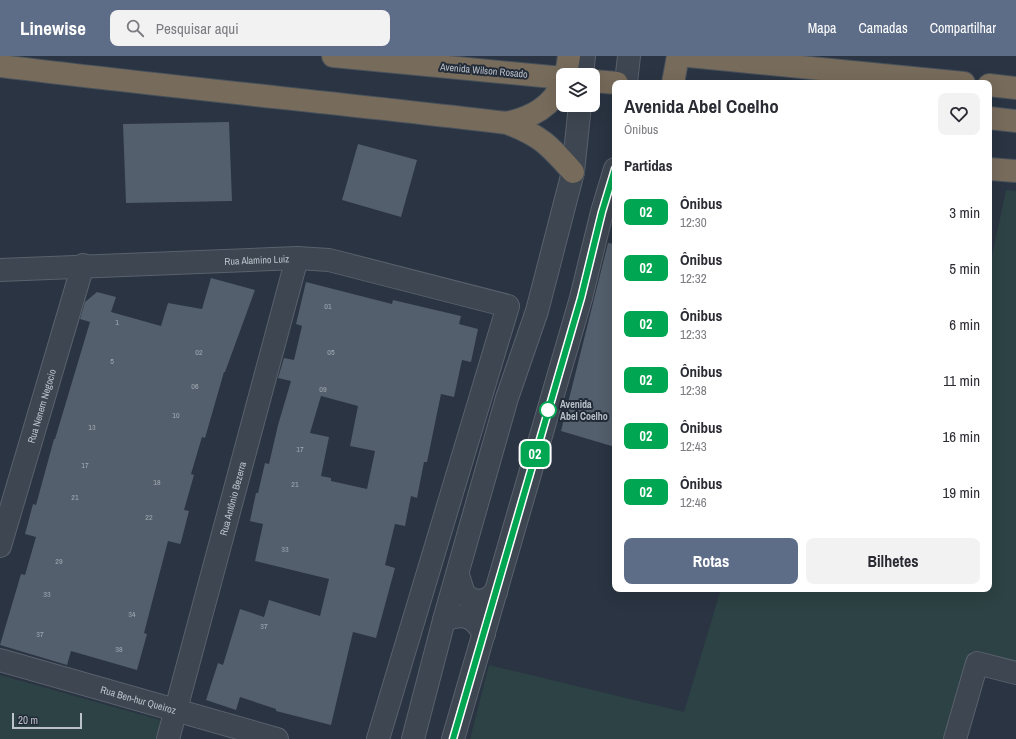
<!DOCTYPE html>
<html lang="pt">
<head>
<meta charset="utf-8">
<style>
	body { margin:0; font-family:"Archivo Narrow",sans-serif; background:#f2f2f3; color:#2b2b33; height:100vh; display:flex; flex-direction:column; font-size:15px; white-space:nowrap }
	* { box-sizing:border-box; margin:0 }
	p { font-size:13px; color:#7c7c81 }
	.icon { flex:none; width:22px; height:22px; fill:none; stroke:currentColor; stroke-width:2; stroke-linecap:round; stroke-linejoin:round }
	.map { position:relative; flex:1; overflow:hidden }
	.details { position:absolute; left:612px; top:24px; width:380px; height:512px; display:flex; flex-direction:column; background:#fff; border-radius:8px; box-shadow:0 4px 16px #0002 }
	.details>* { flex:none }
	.badge { padding:0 8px; border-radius:6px; font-size:14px; line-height:26px }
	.buttons { position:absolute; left:556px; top:12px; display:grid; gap:8px }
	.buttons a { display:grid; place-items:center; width:44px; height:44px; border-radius:8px; background:#fff; box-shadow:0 4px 16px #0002; font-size:20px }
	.scale { position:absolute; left:12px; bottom:10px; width:70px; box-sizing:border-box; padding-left:4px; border:2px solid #bbc2cb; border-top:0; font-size:11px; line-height:14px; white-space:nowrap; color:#bbc2cb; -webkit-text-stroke:3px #222b37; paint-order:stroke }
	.map>.badge { position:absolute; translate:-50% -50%; box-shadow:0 0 0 2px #fff }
	h2 { padding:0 12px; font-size:15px; line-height:36px }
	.round { display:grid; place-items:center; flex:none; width:42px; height:42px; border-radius:8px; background:#f2f2f3 }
	.summary { display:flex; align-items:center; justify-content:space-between; height:68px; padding:0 12px }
	h1 { font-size:19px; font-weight:800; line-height:30px }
	.primary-button { display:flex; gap:8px; margin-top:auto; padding:8px 12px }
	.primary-button a { flex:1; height:46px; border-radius:8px; background:#5d6d88; color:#fff; font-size:16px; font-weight:800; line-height:46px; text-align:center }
	.primary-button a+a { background:#f2f2f3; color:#2b2b33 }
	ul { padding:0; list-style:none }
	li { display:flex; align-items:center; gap:12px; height:56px; padding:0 12px }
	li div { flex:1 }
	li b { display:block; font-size:15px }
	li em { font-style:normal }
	li .badge { min-width:44px; font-weight:700; text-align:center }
	header { display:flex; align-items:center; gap:24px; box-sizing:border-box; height:56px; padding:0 20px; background:#5d6d88; color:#fff }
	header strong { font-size:19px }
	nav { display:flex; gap:22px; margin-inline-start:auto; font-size:14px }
	.search { width:280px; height:36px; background:#f2f2f3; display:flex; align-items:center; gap:10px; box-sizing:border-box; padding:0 14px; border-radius:8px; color:#7c7c81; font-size:15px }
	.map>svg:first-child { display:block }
	.green { fill:#2d4244 }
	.building { fill:#535f6c; fill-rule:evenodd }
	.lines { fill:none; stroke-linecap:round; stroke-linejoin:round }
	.minor-casing { stroke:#59616c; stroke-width:24 }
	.highway-casing { stroke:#48515c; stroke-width:24 }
	.minor { stroke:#3e4651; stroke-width:22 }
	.highway { stroke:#776b5b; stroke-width:22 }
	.line-casing { stroke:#fff; stroke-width:9 }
	.line { stroke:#00a651; stroke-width:6 }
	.stop-dot { fill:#fff; stroke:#00a651; stroke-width:2 }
	.labels { text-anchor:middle; stroke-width:4; stroke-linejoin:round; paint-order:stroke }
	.number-label { font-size:8px; fill:#a1a9b3 }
	.street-label { font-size:10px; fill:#bbc2cb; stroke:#222b37 }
	.stop-label { font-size:10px; font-weight:bold; fill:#bbc2cb; stroke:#222b37; text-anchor:start }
</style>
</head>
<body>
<header>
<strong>Linewise</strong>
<div class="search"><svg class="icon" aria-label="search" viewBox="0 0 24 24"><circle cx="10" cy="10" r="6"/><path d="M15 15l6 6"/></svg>Pesquisar aqui</div>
<nav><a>Mapa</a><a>Camadas</a><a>Compartilhar</a></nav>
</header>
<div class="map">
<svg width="1016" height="683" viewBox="0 0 1016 683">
	<rect width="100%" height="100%" fill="#2a3442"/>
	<path class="green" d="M 1006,134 L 1016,135 L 1016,607 L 970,595 L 943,683 L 470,683 L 489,609 L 684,656 L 721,533 L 989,533 L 989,214 Z
		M 0,619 L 164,665 L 159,683 L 0,683 Z"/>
	<path class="building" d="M 229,66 L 232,145 L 126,147 L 123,68 Z
		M 358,88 L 417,104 L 401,161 L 342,144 Z
		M 608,187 L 615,188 L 615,391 L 561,375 Z
		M 211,222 L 255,234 L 225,316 L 224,316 L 205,382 L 202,381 L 191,418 L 194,419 L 184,454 L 189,455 L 181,486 L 180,488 L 168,485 L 144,577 L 147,578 L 137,614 L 71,595 L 67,609 L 0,589 L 21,518 L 25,519 L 36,481 L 25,478 L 33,448 L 36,449 L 54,383 L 55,383 L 90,266 L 80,263 L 85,246 L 97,236 L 116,241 L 111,256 L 161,270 L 168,247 L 202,253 Z
		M 306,226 L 392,248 L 393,244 L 461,260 L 459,268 L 478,273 L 471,306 L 462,304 L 454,341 L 441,338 L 427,406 L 424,406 L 417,442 L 411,440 L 405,470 L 395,468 L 385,509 L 395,512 L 376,582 L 353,576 L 331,669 L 276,655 L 276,653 L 240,641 L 236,654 L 206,644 L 218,607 L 223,609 L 240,553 L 264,561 L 269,544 L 320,560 L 329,523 L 255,505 L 263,468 L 250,465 L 256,437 L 258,437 L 265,407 L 269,408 L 278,369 L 291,325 L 278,322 L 284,302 L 294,304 L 302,270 L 296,268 ZM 321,340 L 358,350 L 350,390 L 375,395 L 367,433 L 331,425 L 331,422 L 321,420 L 329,381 L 310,377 Z"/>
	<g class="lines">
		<defs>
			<g id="minor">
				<path d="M 582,19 L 584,0"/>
				<path d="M 626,27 L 629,0"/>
				<path id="s1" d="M 0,214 L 297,202 L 329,204 L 508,250 L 378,683"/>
				<path id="s2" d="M 0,490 L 83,209"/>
				<path d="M 458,519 L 464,538 L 474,545 L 486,544 L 496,536"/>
				<path d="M 444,564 C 464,557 473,559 484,578"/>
				<path id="s3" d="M 0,604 L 277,683"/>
				<path id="s4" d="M 168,683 L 297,202"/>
				<path d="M 413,683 L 444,564 L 507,342 L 537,255 L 573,116 L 580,49"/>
				<path d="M 453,683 L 581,242 L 602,156 L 615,113"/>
				<path d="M 955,683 L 977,607 L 1016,617"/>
			</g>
			<path id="highway" d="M 333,0 L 563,22
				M 689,0 L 964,27
				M 0,10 C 169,31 338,47 507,67 C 541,80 549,89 573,116
				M 566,19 L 569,0
				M 593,25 L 617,27
				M 673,27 L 678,0
				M 989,29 L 1016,32
				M 989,62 L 1016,65
				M 507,67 C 532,61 552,51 563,26
				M 989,113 L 1016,115"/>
		</defs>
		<use href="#minor" class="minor-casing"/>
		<use href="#highway" class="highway-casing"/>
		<use href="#minor" class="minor"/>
		<use href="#highway" class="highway"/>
	</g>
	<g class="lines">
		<defs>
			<path id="line" d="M 453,683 L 581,242 L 602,156 L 615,113"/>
		</defs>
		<use href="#line" class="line-casing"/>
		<use href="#line" class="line"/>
	</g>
	<circle class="stop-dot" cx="548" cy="354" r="8"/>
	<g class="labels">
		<g class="number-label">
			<text x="328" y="253">01</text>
			<text x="117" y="269">1</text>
			<text x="199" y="299">02</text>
			<text x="331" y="299">05</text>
			<text x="112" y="308">5</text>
			<text x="195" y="333">06</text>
			<text x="323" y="336">09</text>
			<text x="176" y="362">10</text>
			<text x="92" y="374">13</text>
			<text x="300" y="396">17</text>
			<text x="85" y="412">17</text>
			<text x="157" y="429">18</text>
			<text x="295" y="431">21</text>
			<text x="75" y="444">21</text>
			<text x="149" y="464">22</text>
			<text x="285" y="496">33</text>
			<text x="59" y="508">29</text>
			<text x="47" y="541">33</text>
			<text x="132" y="561">34</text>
			<text x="264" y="573">37</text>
			<text x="40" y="581">37</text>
			<text x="119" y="596">38</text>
		</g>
		<g class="street-label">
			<text transform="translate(484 14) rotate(5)" y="4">Avenida Wilson Rosado</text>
			<text dy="4" stroke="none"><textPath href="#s1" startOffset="257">Rua Alamino Luiz</textPath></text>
			<text dy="4" stroke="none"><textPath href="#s2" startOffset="146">Rua Nenem Negocio</textPath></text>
			<text dy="4" stroke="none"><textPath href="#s4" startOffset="249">Rua Antônio Bezerra</textPath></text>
			<text dy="4" stroke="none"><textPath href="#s3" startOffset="144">Rua Ben-hur Queiroz</textPath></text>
		</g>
		<g class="stop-label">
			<text x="560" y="352">Avenida<tspan x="560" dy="12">Abel Coelho</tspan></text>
		</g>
	</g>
</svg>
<div class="buttons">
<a><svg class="icon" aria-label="layers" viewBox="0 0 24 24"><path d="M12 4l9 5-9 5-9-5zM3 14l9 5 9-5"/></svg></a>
</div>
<div class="scale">20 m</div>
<b class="badge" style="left:535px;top:398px;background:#00a651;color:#fff">02</b>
<section class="details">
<div class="summary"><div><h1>Avenida Abel Coelho</h1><p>Ônibus</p></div><a class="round"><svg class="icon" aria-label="heart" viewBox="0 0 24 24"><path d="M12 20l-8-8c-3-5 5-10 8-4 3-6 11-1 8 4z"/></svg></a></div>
<h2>Partidas</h2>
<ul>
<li><span class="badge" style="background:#00a651;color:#fff">02</span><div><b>Ônibus</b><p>12:30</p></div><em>3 min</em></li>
<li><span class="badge" style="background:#00a651;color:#fff">02</span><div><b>Ônibus</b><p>12:32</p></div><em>5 min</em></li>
<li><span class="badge" style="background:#00a651;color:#fff">02</span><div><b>Ônibus</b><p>12:33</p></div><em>6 min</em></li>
<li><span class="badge" style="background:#00a651;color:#fff">02</span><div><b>Ônibus</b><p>12:38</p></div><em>11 min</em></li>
<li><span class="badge" style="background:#00a651;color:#fff">02</span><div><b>Ônibus</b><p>12:43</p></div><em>16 min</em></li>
<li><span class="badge" style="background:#00a651;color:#fff">02</span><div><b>Ônibus</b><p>12:46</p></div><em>19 min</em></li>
</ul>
<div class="primary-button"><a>Rotas</a><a>Bilhetes</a></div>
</section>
</div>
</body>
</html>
